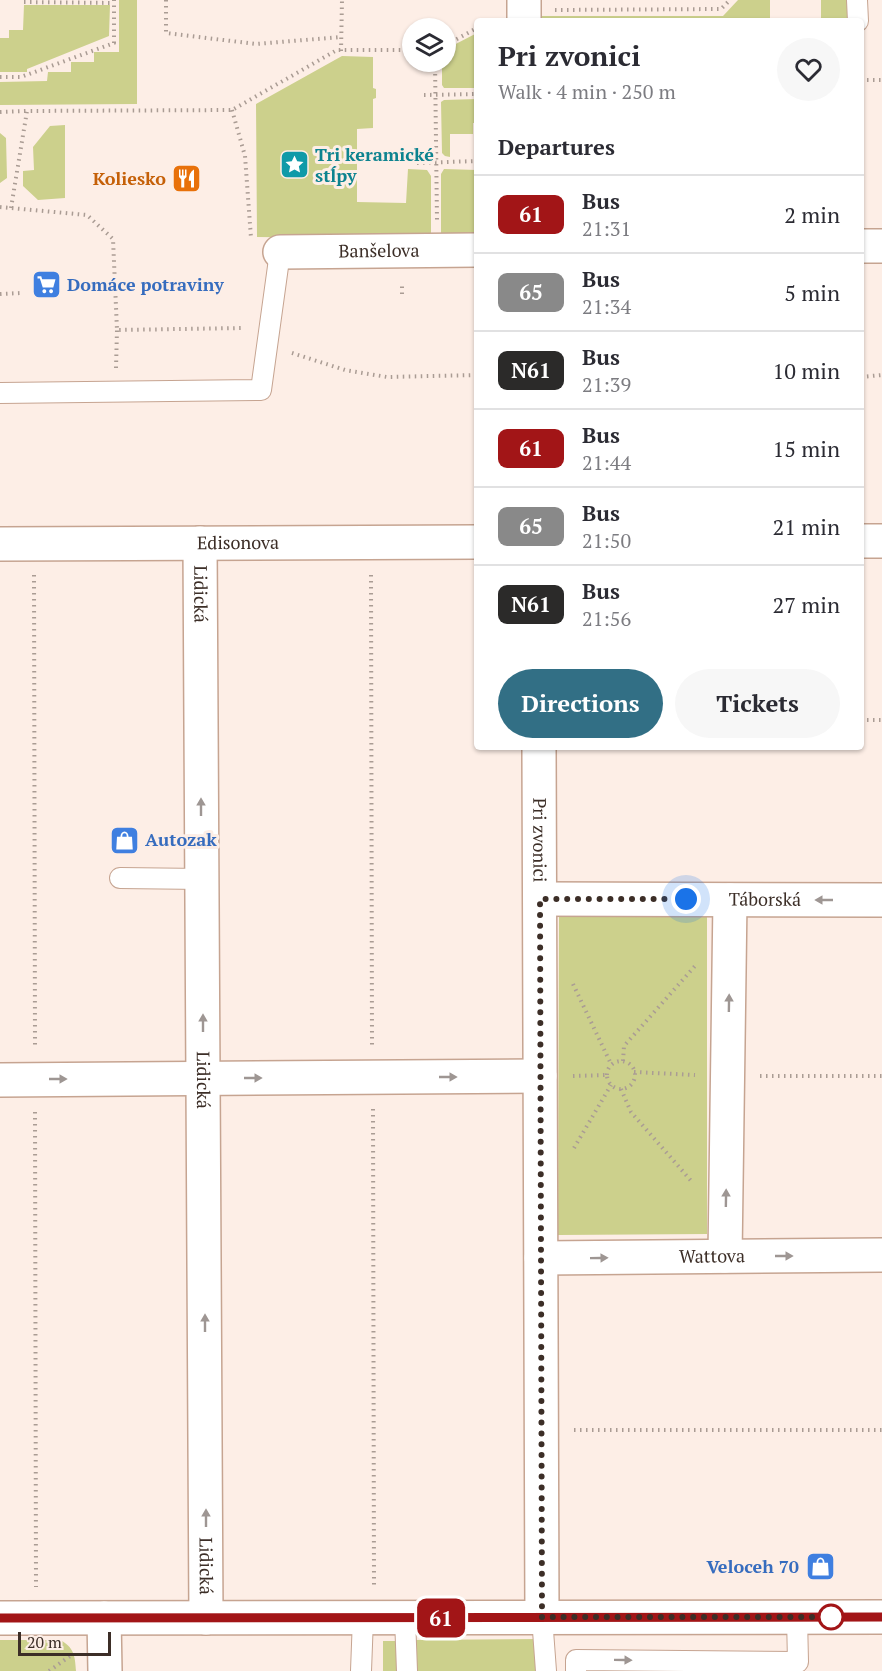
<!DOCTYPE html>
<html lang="en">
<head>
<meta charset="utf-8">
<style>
	body { margin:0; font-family:"PT Serif",serif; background:#f7f7f7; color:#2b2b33; height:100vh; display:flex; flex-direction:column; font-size:22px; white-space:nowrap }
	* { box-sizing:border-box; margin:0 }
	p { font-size:20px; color:#7c7c81 }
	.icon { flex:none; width:33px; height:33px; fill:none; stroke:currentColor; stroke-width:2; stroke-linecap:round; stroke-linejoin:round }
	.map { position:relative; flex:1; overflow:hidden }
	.details { position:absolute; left:474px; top:18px; width:390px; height:732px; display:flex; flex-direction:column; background:#fff; border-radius:6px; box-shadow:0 2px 4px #0004 }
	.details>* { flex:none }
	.badge { padding:0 12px; border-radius:9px; font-size:21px; line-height:39px }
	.controls { position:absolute; left:402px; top:18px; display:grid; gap:12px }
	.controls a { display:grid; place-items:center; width:54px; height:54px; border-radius:50%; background:#fff; box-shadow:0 2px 4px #0004; font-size:30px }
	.scale { position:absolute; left:18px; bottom:15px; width:93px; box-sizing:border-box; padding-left:6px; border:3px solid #3c2e27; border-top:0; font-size:16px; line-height:21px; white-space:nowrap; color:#3c2e27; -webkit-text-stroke:4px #fdeee6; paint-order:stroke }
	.you { position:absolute; width:30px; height:30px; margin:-15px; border:4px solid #fff; border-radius:50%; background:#1a73e8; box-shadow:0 0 0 9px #1a73e833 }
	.map>.badge { position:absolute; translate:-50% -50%; box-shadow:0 0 0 3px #fff }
	h2 { padding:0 24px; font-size:22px; line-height:54px }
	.round { display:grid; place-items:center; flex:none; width:63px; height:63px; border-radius:32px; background:#f7f7f7 }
	.head { display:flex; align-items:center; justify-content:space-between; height:102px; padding:0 24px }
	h1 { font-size:28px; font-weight:700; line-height:45px }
	.cta { display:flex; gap:12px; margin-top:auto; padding:12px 24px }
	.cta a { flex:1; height:69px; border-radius:36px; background:#326f85; color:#fff; font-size:24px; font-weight:700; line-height:69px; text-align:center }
	.cta a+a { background:#f7f7f7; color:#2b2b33 }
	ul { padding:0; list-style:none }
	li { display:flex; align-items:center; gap:18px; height:78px; padding:0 24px; border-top:2px solid #e1e1e2 }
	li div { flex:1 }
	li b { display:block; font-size:22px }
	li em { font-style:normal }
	li .badge { min-width:66px; font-weight:700; text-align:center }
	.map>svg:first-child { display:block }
	.green { fill:#ccd08c }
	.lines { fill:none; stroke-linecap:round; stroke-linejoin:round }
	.service-casing { stroke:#c6a491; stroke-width:22 }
	.minor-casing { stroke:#c6a491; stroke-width:36 }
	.tertiary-casing { stroke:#c6a491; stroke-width:36 }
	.path { stroke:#aa9c94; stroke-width:4; stroke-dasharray:1.5 4.5; stroke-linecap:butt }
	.service { stroke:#fff; stroke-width:20 }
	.minor { stroke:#fff; stroke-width:33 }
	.tertiary { stroke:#fff; stroke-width:33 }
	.oneway { fill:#9e9693 }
	.line-casing { stroke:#fff; stroke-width:14 }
	.line { stroke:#a21517; stroke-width:9 }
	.walk { stroke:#3c2e27; stroke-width:6; stroke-dasharray:0 10.8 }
	.stop-dot { fill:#fff; stroke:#a21517; stroke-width:3 }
	.labels { text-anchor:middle; stroke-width:6; stroke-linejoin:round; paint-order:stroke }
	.culture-label { font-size:18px; font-weight:bold; fill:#0d838f; stroke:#fdeee6; text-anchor:start }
	.food-label { font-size:18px; font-weight:bold; fill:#c56008; stroke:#fdeee6; text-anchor:end }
	.street-label { font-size:18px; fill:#3c2e27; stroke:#fdeee6 }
	.shop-label { font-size:18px; font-weight:bold; fill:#366cbe; stroke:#fdeee6; text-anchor:start }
</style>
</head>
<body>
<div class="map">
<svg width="882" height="1671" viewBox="0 0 882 1671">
	<rect width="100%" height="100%" fill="#fdeee6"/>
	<path class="green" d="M 119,0 L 137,0 L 137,104 L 0,105 L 0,82 L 47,81 L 48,72 L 71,72 L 71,62 L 94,62 L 94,52 L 119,52 Z
		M 738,0 L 770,0 L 770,21 L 530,21 L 536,16 L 723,16 Z
		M 821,0 L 848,0 L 849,21 L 821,21 Z
		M 24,5 L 110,5 L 109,36 L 27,69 L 27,72 L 0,72 L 0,38 L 9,38 L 9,30 L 23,30 Z
		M 477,33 L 477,88 L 444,88 L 442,85 L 442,62 L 446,62 L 446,49 Z
		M 342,56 L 373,57 L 373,88 L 376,89 L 376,98 L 373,99 L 373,128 L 357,129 L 357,202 L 406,203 L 408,169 L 427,170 L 431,176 L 431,234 L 426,239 L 257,237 L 256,104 Z
		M 477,99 L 477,123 L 473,123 L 473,134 L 450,134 L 450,157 L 445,156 L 442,153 L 441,102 L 444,100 Z
		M 65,125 L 65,198 L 38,200 L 23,186 L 23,171 L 34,170 L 33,147 L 50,126 Z
		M 0,133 L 6,138 L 7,178 L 0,183 Z
		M 444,169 L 477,170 L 477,236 L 441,235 L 441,174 Z
		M 707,915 L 707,1234 L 558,1235 L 559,917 Z
		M 541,1639 L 542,1671 L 414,1671 L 413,1640 Z
		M 0,1640 L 60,1640 C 74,1647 75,1656 76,1671 L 0,1671 Z
		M 383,1641 L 400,1641 L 401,1671 L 383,1671 Z"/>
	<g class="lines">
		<defs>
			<path id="service" d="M 857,0 L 858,21
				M 0,393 L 261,390 L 280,252
				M 120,878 L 202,879
				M 542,1617 L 546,1671
				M 405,1618 L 407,1671
				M 361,1671 L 363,1618
				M 576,1671 L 576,1660 L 798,1662 L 797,1617"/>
			<g id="minor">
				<path d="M 524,21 L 524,0"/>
				<path d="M 861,246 L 882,246"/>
				<path id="s1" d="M 280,252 L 477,250"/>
				<path d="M 861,541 L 882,541"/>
				<path id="s2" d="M 200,543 L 206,1618"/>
				<path id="s3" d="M 0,544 L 477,542"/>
				<path id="s4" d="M 539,747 L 542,1617"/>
				<path id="s5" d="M 540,899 L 882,900"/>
				<path d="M 0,1080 L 540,1076"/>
				<path d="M 725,1256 L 730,900"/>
				<path id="s6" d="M 541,1258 L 882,1255"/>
				<path d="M 104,1618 L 105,1671"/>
			</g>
			<path id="tertiary" d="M 0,1618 L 882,1617"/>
		</defs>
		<use href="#service" class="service-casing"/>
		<use href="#minor" class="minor-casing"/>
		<use href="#tertiary" class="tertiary-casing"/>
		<path class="path" d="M 166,0 L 166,33 L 256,44 L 341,37
			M 24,2 L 114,3
			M 555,10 L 721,9 L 730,0
			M 446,45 L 477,28
			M 341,51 L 342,0
			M 435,62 L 437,220
			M 0,77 L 21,77 L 114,43 L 114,0
			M 861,80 L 882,80
			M 424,95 L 477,94
			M 232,110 L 245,156 L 251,238
			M 0,112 L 27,111
			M 417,163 L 477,161
			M 0,207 L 87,215 L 113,239 L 117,330 L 244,328
			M 11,208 L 27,111 L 232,110 L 337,50 L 412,50
			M 0,294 L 21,293
			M 402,294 L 402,282
			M 292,353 L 345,370 L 387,377 L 477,375
			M 116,368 L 117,330
			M 861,377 L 882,375
			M 34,575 L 35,1047
			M 371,575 L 372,1047
			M 861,720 L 882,720
			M 573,984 L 611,1064
			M 623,1061 L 624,1046 L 695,966
			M607 1075a14 14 0 1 1 28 0a14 14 0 1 1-28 0Z
			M 634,1072 L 695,1075
			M 573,1076 L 607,1075
			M 760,1076 L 882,1076
			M 621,1089 L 631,1112 L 693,1183
			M 373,1109 L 374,1587
			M 35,1112 L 36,1587
			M 574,1148 L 611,1085
			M 574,1430 L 882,1430
			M 49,1671 L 73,1654"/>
		<use href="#service" class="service"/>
		<use href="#minor" class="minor"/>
		<use href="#tertiary" class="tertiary"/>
	</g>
	<defs><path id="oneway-solid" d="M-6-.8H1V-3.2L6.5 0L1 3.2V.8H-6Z" transform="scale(1.5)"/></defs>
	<g class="oneway">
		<use href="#oneway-solid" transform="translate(201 807) rotate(-90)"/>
		<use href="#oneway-solid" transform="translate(824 900) rotate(-180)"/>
		<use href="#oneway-solid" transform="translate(729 1003) rotate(-89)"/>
		<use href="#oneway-solid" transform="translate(203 1023) rotate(-90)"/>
		<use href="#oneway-solid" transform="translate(448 1077)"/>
		<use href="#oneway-solid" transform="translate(253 1078)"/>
		<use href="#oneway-solid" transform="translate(58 1079)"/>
		<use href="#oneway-solid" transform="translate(726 1198) rotate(-89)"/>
		<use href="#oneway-solid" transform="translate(784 1256)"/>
		<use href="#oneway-solid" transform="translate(599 1258) rotate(-1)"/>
		<use href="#oneway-solid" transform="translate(205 1323) rotate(-90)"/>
		<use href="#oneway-solid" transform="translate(206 1518) rotate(-90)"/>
		<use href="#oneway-solid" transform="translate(623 1660) rotate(1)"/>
	</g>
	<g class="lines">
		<defs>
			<path id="line" d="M 0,1618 L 882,1617"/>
		</defs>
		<use href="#line" class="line-casing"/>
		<use href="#line" class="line"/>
		<path class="walk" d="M 686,899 L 540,899 L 542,1617 L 831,1617"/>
	</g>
	<defs>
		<symbol id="sight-square" viewBox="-11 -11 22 22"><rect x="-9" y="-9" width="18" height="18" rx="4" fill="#0f9aa8" stroke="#fdeee6"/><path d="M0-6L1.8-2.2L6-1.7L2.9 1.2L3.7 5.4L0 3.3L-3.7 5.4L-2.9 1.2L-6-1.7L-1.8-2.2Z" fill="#fff"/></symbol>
		<symbol id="restaurant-square" viewBox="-11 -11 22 22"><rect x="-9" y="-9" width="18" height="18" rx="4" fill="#e8710a" stroke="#fdeee6"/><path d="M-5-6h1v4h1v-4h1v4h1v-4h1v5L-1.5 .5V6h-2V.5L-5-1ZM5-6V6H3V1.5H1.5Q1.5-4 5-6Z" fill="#fff"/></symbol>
		<symbol id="supermarket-square" viewBox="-11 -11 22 22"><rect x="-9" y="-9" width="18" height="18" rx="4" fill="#3f7fe0" stroke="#fdeee6"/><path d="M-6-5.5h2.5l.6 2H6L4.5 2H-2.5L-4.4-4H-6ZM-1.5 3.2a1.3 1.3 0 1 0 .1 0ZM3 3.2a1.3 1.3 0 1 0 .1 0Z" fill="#fff"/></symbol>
		<symbol id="shop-square" viewBox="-11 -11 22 22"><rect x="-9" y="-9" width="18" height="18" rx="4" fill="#3f7fe0" stroke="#fdeee6"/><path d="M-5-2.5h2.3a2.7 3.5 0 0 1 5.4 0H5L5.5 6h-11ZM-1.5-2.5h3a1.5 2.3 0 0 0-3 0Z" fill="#fff"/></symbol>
	</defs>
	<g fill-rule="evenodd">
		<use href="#sight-square" x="278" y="148" width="33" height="33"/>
		<use href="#restaurant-square" x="170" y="162" width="33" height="33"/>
		<use href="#supermarket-square" x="30" y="268" width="33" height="33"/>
		<use href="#shop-square" x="108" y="824" width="33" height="33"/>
		<use href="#shop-square" x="804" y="1550" width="33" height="33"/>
	</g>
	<circle class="stop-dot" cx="831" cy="1617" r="12"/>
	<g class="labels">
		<g class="culture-label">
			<text x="315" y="161">Tri keramické<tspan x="315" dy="21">stĺpy</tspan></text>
		</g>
		<g class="food-label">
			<text x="166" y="185">Koliesko</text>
		</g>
		<g class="street-label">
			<text dy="6" stroke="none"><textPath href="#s1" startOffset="99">Banšelova</textPath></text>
			<text dy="6" stroke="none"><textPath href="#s3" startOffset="238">Edisonova</textPath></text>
			<text dy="6" stroke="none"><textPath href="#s2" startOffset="51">Lidická</textPath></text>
			<text dy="6" stroke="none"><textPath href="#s4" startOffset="93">Pri zvonici</textPath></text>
			<text dy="6" stroke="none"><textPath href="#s5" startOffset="225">Táborská</textPath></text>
			<text dy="6" stroke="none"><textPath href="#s2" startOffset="537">Lidická</textPath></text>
			<text dy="6" stroke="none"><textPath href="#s6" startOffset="171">Wattova</textPath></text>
			<text dy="6" stroke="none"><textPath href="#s2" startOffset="1023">Lidická</textPath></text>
		</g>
		<g class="shop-label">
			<text x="67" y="291">Domáce potraviny</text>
			<text x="145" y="846">Autozak</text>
			<text x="799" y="1573" text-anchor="end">Veloceh 70</text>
		</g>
	</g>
</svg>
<div class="controls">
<a><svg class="icon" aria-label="layers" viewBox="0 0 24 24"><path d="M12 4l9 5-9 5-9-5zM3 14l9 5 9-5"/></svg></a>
</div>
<div class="scale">20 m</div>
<div class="you" style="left:686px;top:899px"></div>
<b class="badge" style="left:441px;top:1618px;background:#a21517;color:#fff">61</b>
<section class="details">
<div class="head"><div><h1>Pri zvonici</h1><p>Walk · 4 min · 250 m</p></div><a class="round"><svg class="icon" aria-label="heart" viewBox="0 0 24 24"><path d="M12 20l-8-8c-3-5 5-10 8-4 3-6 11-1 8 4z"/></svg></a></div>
<h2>Departures</h2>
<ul>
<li><span class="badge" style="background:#a21517;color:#fff">61</span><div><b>Bus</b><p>21:31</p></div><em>2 min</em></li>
<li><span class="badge" style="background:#898989;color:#fff">65</span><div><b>Bus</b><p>21:34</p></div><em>5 min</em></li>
<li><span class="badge" style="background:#2b2a29;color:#fff">N61</span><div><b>Bus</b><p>21:39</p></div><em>10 min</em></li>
<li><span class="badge" style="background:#a21517;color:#fff">61</span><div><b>Bus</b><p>21:44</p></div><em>15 min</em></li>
<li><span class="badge" style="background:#898989;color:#fff">65</span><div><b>Bus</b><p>21:50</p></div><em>21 min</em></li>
<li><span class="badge" style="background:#2b2a29;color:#fff">N61</span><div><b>Bus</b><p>21:56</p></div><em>27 min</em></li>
</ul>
<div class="cta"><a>Directions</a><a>Tickets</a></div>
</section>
</div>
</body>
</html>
